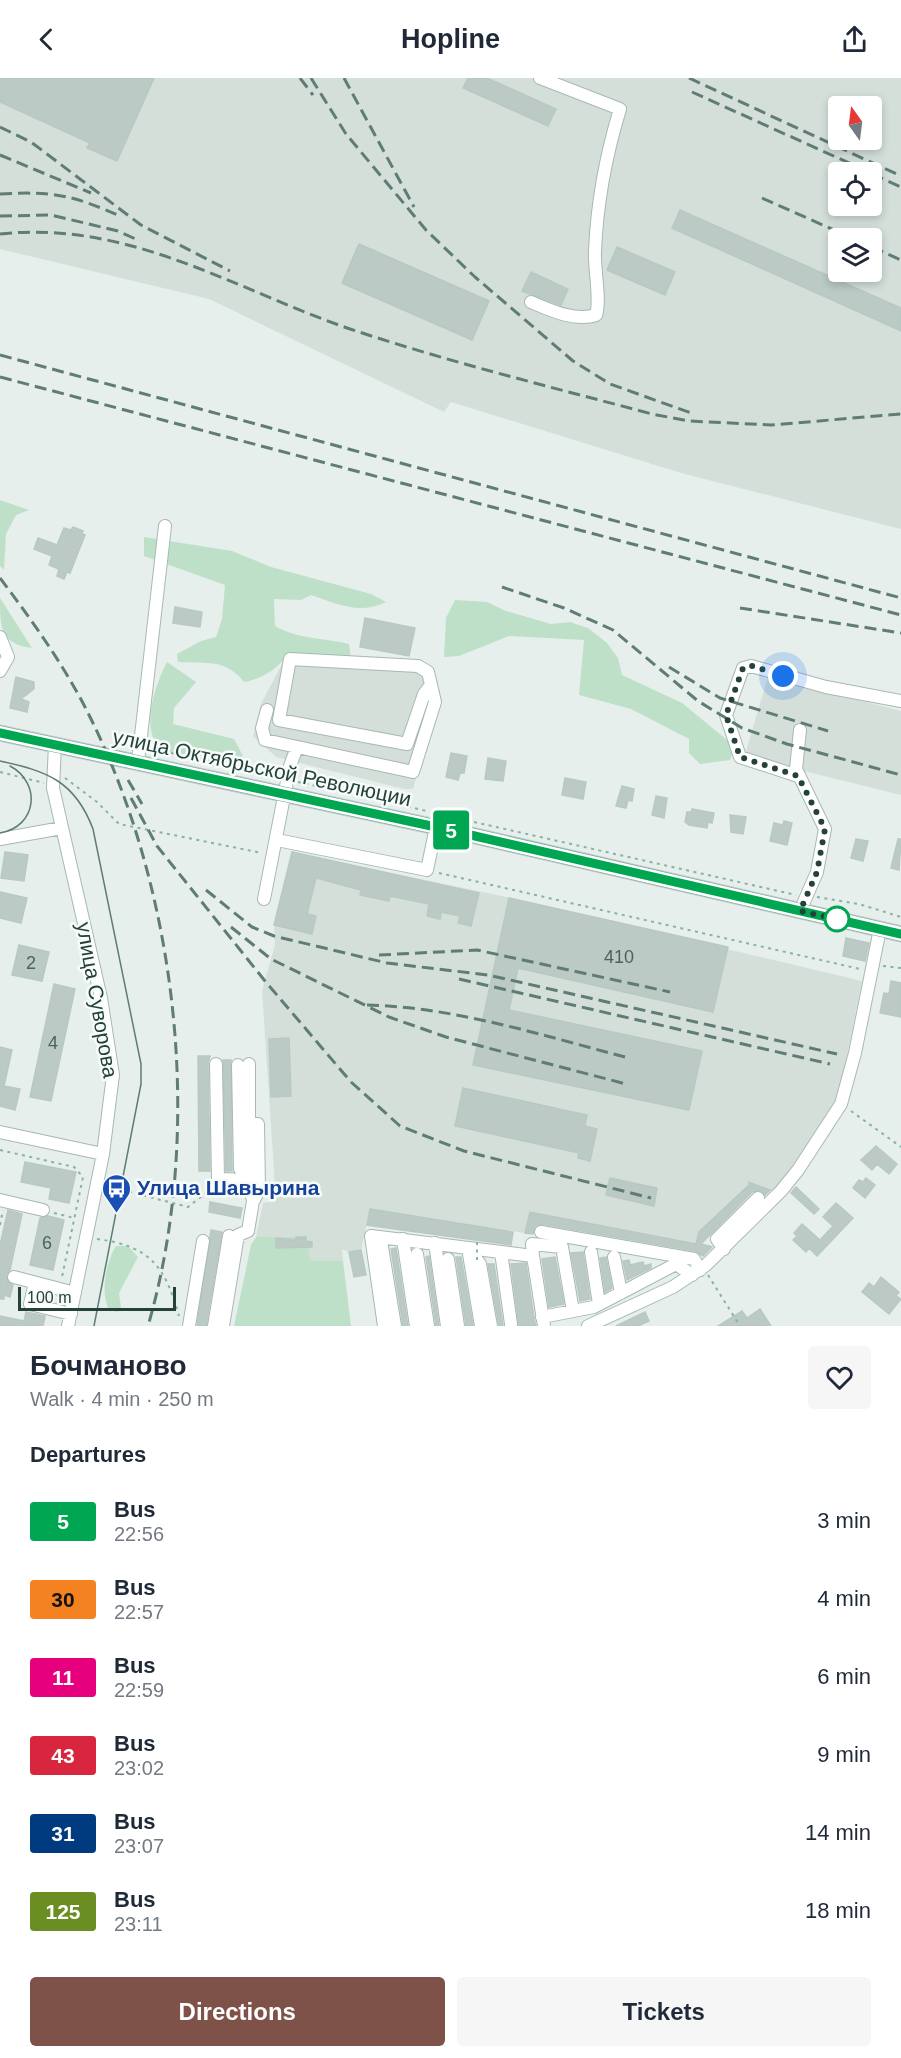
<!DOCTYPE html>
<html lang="en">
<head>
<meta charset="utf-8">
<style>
	body { margin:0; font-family:Helvetica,sans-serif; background:#f6f6f7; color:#1f2937; height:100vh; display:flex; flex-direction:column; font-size:22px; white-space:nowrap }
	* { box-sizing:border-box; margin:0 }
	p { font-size:20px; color:#747a83 }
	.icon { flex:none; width:33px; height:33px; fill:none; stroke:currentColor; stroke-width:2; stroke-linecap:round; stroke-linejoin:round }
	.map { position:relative; height:1248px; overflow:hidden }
	.panel { display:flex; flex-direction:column; background:#fff; flex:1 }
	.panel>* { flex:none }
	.badge { padding:0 12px; border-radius:4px; font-size:21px; line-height:39px }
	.needle { width:39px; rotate:346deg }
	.tools { position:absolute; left:828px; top:18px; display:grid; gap:12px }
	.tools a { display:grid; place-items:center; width:54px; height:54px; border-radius:6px; background:#fff; box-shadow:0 3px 9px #0003; font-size:30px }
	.scale { position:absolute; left:18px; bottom:15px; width:158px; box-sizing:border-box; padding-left:6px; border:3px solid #24423a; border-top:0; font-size:16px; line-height:21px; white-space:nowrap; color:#24423a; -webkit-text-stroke:4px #f7fbf9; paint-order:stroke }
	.you { position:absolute; width:30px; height:30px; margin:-15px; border:4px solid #fff; border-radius:50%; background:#1a73e8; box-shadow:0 0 0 9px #1a73e833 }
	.map>.badge { position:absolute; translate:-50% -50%; box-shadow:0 0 0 3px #fff }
	h2 { padding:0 30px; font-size:22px; line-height:54px }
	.round { display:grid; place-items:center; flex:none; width:63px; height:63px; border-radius:6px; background:#f6f6f7 }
	.head { display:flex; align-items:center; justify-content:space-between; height:102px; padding:0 30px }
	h1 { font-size:28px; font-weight:600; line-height:45px }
	.button { display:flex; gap:12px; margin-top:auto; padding:12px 30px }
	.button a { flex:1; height:69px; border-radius:6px; background:#7f5249; color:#fff; font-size:24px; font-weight:600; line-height:69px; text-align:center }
	.button a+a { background:#f6f6f7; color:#1f2937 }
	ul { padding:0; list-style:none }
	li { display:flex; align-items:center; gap:18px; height:78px; padding:0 30px }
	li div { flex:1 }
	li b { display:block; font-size:22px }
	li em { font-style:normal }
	li .badge { min-width:66px; font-weight:700; text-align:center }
	header { display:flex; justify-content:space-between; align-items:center; height:78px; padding:0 30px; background:#fff; font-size:27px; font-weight:600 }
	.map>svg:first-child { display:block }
	.built { fill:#d4dfda; fill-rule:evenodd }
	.green { fill:#bfe0c8 }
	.building { fill:#bbcac4; stroke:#b8c9c2; stroke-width:1.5 }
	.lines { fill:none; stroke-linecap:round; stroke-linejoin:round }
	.minor-casing { stroke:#a8b8b2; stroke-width:14 }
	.major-casing { stroke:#c2cac8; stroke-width:17 }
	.path { stroke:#86b3a5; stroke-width:2; stroke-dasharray:3 4.5; stroke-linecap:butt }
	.minor { stroke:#fff; stroke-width:12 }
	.major { stroke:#6aa596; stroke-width:15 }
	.tram { stroke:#5f7d75; stroke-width:1.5 }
	.rail { stroke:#5f7d75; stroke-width:3; stroke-dasharray:12 6; stroke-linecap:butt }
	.path-bridge { stroke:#86b3a5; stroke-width:2; stroke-dasharray:3 4.5; stroke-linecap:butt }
	.line-casing { stroke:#fff; stroke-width:14 }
	.line { stroke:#00a651; stroke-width:9 }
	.walk { stroke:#24423a; stroke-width:6; stroke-dasharray:0 10.8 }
	.stop-dot { fill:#fff; stroke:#00a651; stroke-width:3 }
	.labels { text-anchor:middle; stroke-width:5; stroke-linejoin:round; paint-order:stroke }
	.number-label { font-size:18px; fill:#4a645c }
	.street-label { font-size:21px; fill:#24423a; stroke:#f7fbf9 }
	.transit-label { font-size:21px; font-weight:bold; fill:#164399; stroke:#f7fbf9; text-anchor:start }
</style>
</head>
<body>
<header><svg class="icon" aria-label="back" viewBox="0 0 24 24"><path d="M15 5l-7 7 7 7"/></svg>Hopline<svg class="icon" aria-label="share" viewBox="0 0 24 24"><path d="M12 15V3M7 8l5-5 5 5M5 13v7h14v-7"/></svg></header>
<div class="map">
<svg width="901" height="1248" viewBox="0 0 901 1248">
	<rect width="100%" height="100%" fill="#e6efeb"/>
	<path class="built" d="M 0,0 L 901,0 L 901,451 L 681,395 L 451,324 L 444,334 L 209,221 L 0,171 ZM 838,28 L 872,28 L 872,62 L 838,62 ZM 838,94 L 872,94 L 872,128 L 838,128 ZM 838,160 L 872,160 L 872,194 L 838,194 Z
		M 284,582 L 420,583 L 440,613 L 413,711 L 404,711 L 276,679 L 253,658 L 261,626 Z
		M 768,599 L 901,633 L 901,717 L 751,680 L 746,673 Z
		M 292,774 L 525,823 L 862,903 L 838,1022 L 779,1108 L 773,1113 L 751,1105 L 699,1154 L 696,1166 L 530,1135 L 525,1155 L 370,1131 L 361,1172 L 349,1174 L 342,1171 L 343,1183 L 309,1183 L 307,1159 L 256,1159 L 263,1125 L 276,1123 L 262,913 L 275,867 L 274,847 Z"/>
	<path class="green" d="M 0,422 L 29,432 L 16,437 L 6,456 L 4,492 L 0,488 Z
		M 144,459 L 232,473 L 271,489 L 371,516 L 386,524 C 360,537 337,526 311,517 L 301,522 L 274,521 L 275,548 C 300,562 321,559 349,566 L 351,580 L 284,581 C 275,593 258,602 244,604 C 225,580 207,586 178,584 L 177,576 L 201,563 L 216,559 L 222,541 L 225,507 L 144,478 Z
		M 0,520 L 32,570 C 0,566 0,549 0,520 Z
		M 455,522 L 487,524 L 506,533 L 551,546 L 570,544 L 588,550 L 607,565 L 618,580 L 622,597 L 682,625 L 726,661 L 734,671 L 730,682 L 700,686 L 689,675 L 689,661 L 631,631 L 579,617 L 584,562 L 509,558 L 459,578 L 444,579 L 446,540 Z
		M 167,584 L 196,604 L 174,630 L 173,646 L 234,661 L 243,678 C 221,685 219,681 198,677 C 189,676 179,678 170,675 C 135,663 155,607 167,584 Z
		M 256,1159 L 307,1159 L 310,1183 L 343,1183 L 351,1248 L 234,1248 L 251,1167 Z
		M 116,1168 L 128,1168 L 138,1179 L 119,1215 L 121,1230 L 118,1234 L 109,1232 C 100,1215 106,1184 116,1168 Z"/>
	<path class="building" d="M 0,0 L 154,0 L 117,83 L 87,70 L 90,65 L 0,24 Z
		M 468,0 L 487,0 L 556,31 L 548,48 L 463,10 Z
		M 680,132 L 901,230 L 901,253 L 672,150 Z
		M 359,166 L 489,223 L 472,262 L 342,205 Z
		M 617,169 L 675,194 L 665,217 L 607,192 Z
		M 531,194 L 568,211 L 561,227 L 522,213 Z
		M 73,449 L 83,453 L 82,456 L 85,457 L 70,495 L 67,494 L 64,501 L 57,498 L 59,491 L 49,487 L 52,478 L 34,471 L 38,460 L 57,467 L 64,450 L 71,452 Z
		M 175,529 L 202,534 L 200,549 L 173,545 Z
		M 365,540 L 415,550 L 409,578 L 360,569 Z
		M 16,599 L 34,604 L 34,611 L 21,621 L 29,624 L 27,634 L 10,630 Z
		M 451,675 L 467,678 L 464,695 L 460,695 L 458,702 L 446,699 Z
		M 488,680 L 506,683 L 503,703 L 485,701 Z
		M 565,700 L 586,704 L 583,721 L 562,717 Z
		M 622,708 L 634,711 L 632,723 L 628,722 L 626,730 L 616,728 Z
		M 656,718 L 667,720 L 664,740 L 652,737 Z
		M 692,731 L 714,735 L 712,745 L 708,744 L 707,750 L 689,747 L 685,744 L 687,734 L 691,734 Z
		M 730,737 L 746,739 L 743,756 L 731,754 Z
		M 784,743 L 792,745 L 787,767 L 770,763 L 774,745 L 783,747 Z
		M 856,761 L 868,763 L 863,783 L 851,780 Z
		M 898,761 L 901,761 L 899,792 L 891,790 Z
		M 5,774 L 28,777 L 24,803 L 1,800 Z
		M 292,774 L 479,815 L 471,848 L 458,845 L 460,838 L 441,834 L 440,841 L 427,838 L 429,826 L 390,818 L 389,823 L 360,817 L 361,812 L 316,800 L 307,836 L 316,838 L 312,856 L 274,847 Z
		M 0,814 L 27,820 L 21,845 L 0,840 Z
		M 509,820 L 728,869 L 713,934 L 518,890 L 509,932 L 702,973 L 689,1032 L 473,987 Z
		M 846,860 L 869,865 L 865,883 L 843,878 Z
		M 19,867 L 49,874 L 42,903 L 12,897 Z
		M 891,903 L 901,905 L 901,939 L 880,935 L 884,915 L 889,916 Z
		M 54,906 L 75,911 L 51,1023 L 30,1019 Z
		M 289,960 L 291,1018 L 271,1019 L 269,961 Z
		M 0,969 L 12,972 L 4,1008 L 20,1011 L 15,1032 L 0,1028 Z
		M 198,978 L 210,978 L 208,986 L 210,1093 L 199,1093 Z
		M 223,982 L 231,982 L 232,1093 L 226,1093 Z
		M 463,1010 L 587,1037 L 585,1048 L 597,1051 L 590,1083 L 578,1080 L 579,1075 L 455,1048 Z
		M 876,1068 L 897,1086 L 889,1096 L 877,1086 L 872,1092 L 861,1082 Z
		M 25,1084 L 76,1094 L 69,1125 L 49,1121 L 51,1110 L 21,1104 Z
		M 610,1100 L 657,1110 L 654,1128 L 606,1117 Z
		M 866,1100 L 875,1107 L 865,1120 L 853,1110 L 859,1102 L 863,1104 Z
		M 748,1104 L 770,1112 L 765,1117 L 760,1112 L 752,1114 L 701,1166 L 712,1169 L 703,1178 L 695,1173 L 542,1146 L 535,1148 L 533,1156 L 525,1155 L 530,1134 L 696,1166 L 699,1154 L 750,1106 Z
		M 796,1109 L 819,1131 L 814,1136 L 791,1115 Z
		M 210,1124 L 242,1130 L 240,1140 L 209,1134 Z
		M 836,1125 L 853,1140 L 817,1178 L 809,1170 L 806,1174 L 793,1162 L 797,1158 L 794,1155 L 802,1146 L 820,1162 L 833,1148 L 823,1139 Z
		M 370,1131 L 513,1154 L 511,1167 L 367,1147 Z
		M 8,1132 L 22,1136 L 10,1192 L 6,1197 L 8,1204 L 13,1207 L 10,1219 L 4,1217 L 4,1221 L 0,1221 L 0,1167 Z
		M 48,1138 L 64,1142 L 53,1192 L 30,1187 L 40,1140 Z
		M 211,1152 L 222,1154 L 206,1248 L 197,1248 Z
		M 296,1159 L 306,1159 L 306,1163 L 312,1164 L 312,1169 L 276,1170 L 276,1160 L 296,1162 Z
		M 396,1170 L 408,1248 L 403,1248 L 391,1171 Z
		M 361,1172 L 366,1197 L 354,1199 L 349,1174 Z
		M 583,1174 L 590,1221 L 580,1223 L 571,1175 Z
		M 429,1178 L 439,1248 L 436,1248 L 426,1179 Z
		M 456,1179 L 461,1179 L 473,1248 L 466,1248 Z
		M 555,1179 L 564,1226 L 549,1229 L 542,1181 Z
		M 606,1179 L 612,1210 L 605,1214 L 600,1180 Z
		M 629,1182 L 630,1187 L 643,1184 L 644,1188 L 651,1186 L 651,1190 L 627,1202 L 623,1183 Z
		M 526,1185 L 534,1240 L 536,1248 L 519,1248 L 511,1186 Z
		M 488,1186 L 494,1186 L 503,1248 L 499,1248 Z
		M 881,1199 L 899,1214 L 896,1218 L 901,1221 L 889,1236 L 862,1214 L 869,1205 L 874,1209 Z
		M 760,1231 L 771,1248 L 718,1248 L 742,1233 L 747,1240 Z
		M 26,1234 L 45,1238 L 43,1248 L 0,1248 L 0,1238 L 24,1243 Z
		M 645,1234 L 649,1243 L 638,1248 L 616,1248 Z"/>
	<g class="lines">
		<defs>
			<path id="minor" d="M 531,224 C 550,232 575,244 596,237 C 601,222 594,192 595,173 C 597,124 606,77 620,31 L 540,0
				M 0,559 L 8,579 L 0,593
				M 267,632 L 262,650 L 265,662 L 413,694 L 435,624 L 428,594 L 418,588 L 290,581 L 279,642 L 407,666 L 424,616 L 431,607
				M 800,652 L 796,691 L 825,751 L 817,794 L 800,833
				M 55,667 L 53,710 L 101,920 L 113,997 L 103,1076 L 68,1248
				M 138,684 L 165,448
				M 798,698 L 740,679 L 726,637 L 743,590 L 751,588 L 826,609 L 901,623
				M 0,761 L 62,750
				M 277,762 L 427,792 L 436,749
				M 264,821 L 290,688 L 297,669
				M 216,986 L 218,1101 L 249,1102
				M 238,987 L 240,1091
				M 242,1046 L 258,1046 L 259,1112 L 254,1122
				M 0,1054 L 103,1076
				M 0,1122 L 43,1132
				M 541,1154 L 694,1181 L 700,1192
				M 403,1161 L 416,1248
				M 435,1165 L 447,1248
				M 382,1169 L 395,1248
				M 468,1170 L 481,1248
				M 724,1171 L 717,1161 L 758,1120
				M 501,1174 L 511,1246
				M 591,1174 L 599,1226
				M 417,1176 L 428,1248
				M 533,1178 L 532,1166 L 562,1169 L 573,1233
				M 614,1179 L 621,1215
				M 448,1181 L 458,1248
				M 477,1182 L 480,1186 L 491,1248
				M 14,1199 L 75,1215
				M 35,1205 L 30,1226 L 71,1236
				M 542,1239 L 594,1229 L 676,1186 L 692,1197
				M 189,1248 L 203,1163
				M 214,1248 L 229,1158
				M 223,1248 L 238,1157 L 248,1153 L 253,1123 L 249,1102 L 249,986
				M 384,1248 L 371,1158 L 533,1178 L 544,1248
				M 588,1248 L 673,1209 L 706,1187 L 781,1113 L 798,1092 L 841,1026 L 855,975 L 880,851"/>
			<path id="major" d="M 0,655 L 436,749 L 901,856"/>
		</defs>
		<use href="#minor" class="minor-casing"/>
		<use href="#major" class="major-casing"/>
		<path class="path" d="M 114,666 L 129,666
			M 149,670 L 278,699
			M 0,694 L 44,705
			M 65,700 L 97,724 L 119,746 L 262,775
			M 298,704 L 427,733
			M 474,744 L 796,817
			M 439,795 L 860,891
			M 817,819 L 859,826 L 901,839
			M 883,888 L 901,890
			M 851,1033 L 901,1069
			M 0,1072 L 74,1089 L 83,1099 L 62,1199
			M 107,1108 L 188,1129 L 211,1111
			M 54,1135 L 74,1140
			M 0,1147 L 3,1132
			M 97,1161 C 150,1168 165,1188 179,1238
			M 708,1197 L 740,1248"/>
		<use href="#minor" class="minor"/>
		<use href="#major" class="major"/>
		<path class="tram" d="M 0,683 C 47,693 75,703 93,751 L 141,986 L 141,1006 L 94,1248
			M 0,755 C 37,749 42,705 10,688"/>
		<path class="rail" d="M 300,0 L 313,17
			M 311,0 L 346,56 L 426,152 L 475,199 L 573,283 L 610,306 L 694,336
			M 344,0 L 414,129
			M 689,0 L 901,98
			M 692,14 L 869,94
			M 0,49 L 31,64 L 141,147 L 230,193
			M 0,77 L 91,115
			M 872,96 L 901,109
			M 0,116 C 54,113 73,117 122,139
			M 762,120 L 852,160
			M 0,138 L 51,137 L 118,153 L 140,163
			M 0,156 C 129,142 234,211 350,251 C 449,284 551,309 652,336 L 689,343 L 771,347 L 901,336
			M 872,169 L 901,182
			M 0,277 L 901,520
			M 0,299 L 901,537
			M 0,500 C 31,541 61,583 85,629 C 178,810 205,1052 148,1248
			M 502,509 L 564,530 L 613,552 L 698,623 L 742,650 L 787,666 L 901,697
			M 740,530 L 901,555
			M 669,589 L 720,620 L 828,653
			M 128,702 L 142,726
			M 131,720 L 157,768 L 265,903 L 351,1004 L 400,1048 L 464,1073 L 651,1120
			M 206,812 L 252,849 L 274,858 L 387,885 L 488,897 L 837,976
			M 231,849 L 271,881 L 389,939 L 446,959 L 626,1006
			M 379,877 L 477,872 L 670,914
			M 459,901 L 830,986
			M 367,927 C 454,929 541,957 625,979"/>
		<path class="path-bridge" d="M 477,1182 L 477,1164"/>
	</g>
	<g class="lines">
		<defs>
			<path id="line" d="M 0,655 L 436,749 L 901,856"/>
		</defs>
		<use href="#line" class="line-casing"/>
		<use href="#line" class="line"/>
		<path class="walk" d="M 783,598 L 752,588 L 743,590 L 726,637 L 740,679 L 798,698 L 825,751 L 817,794 L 800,833 L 841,842 L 837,841"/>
	</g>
	<defs>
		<symbol id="bus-pin" viewBox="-11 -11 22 30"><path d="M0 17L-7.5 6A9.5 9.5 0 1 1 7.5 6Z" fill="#1a4fb4" stroke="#f7fbf9"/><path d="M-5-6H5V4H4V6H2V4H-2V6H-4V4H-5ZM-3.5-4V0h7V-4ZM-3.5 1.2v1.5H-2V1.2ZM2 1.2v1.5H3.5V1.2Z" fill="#fff"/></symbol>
	</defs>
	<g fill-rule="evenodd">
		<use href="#bus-pin" x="100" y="1094" width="33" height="45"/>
	</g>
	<circle class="stop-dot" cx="837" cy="841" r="12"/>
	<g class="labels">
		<g class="number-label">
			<text x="619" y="885">410</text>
			<text x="31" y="891">2</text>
			<text x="53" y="971">4</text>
			<text x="47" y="1171">6</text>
		</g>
		<g class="street-label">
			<text transform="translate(262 690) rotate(12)" y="7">улица Октябрьской Революции</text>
			<text transform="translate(97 922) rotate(80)" y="7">улица Суворова</text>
		</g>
		<g class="transit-label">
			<text x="137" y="1117">Улица Шавырина</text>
		</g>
	</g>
</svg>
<div class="tools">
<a><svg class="needle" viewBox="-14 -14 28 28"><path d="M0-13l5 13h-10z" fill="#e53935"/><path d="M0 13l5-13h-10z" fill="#747a83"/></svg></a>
<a><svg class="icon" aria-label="locate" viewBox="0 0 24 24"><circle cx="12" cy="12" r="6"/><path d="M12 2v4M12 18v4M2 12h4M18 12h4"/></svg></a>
<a><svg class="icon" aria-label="layers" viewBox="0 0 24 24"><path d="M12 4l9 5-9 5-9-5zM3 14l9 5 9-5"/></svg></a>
</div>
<div class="scale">100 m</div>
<div class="you" style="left:783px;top:598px"></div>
<b class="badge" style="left:451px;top:752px;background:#00a651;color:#fff">5</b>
</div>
<section class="panel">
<div class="head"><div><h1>Бочманово</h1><p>Walk · 4 min · 250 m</p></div><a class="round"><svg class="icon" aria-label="heart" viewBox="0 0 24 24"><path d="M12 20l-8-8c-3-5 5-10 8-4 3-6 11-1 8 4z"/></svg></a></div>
<h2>Departures</h2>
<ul>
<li><span class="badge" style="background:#00a651;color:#fff">5</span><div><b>Bus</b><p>22:56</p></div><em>3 min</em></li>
<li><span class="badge" style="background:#f58220;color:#111">30</span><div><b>Bus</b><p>22:57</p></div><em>4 min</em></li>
<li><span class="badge" style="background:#e6007e;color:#fff">11</span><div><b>Bus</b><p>22:59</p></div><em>6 min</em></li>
<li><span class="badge" style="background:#d7263d;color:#fff">43</span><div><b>Bus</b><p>23:02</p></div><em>9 min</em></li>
<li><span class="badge" style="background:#003b80;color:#fff">31</span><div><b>Bus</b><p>23:07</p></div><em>14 min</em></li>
<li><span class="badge" style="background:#6b8e23;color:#fff">125</span><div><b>Bus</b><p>23:11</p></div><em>18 min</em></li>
</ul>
<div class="button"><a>Directions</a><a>Tickets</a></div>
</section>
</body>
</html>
